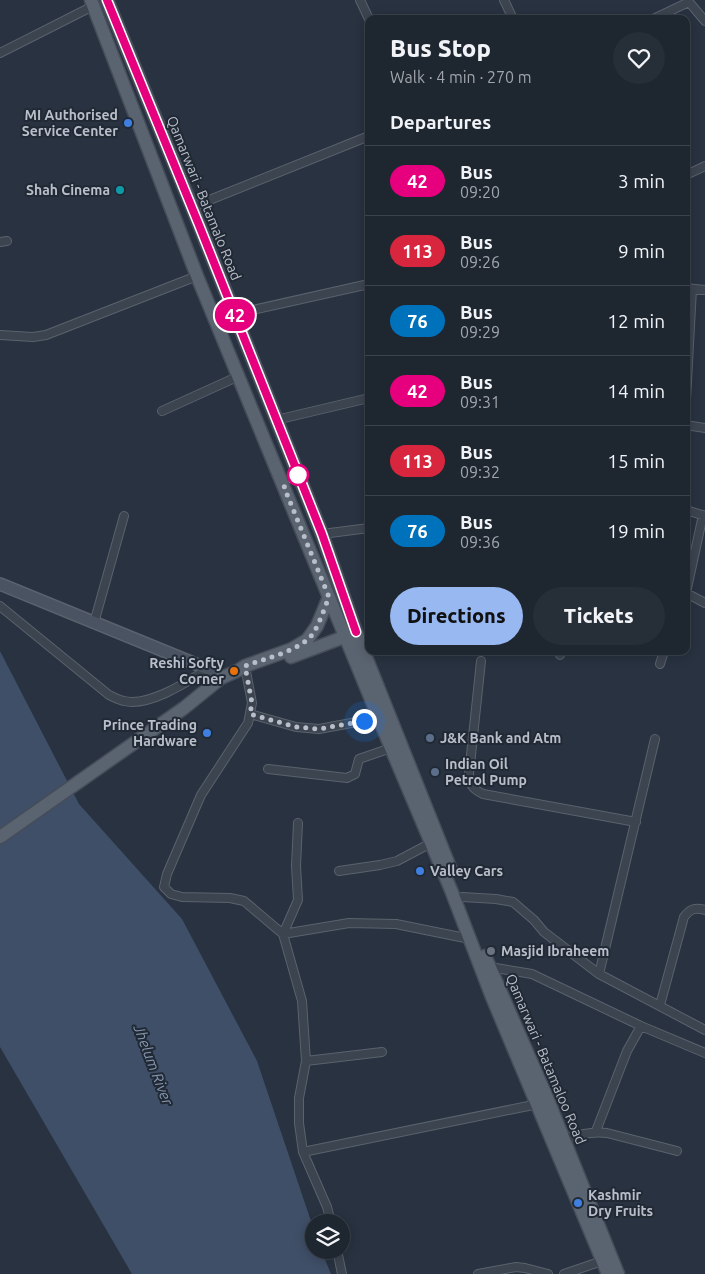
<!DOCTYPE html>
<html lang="en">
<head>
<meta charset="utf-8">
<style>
	body { margin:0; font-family:Ubuntu,sans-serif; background:#262e38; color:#f1f3f6; height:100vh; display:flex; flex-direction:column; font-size:19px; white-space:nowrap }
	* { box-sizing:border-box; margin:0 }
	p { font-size:16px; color:#a1a5ab }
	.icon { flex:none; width:28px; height:28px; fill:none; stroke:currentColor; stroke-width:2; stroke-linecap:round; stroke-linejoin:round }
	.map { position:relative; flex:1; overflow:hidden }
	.details { position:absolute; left:365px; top:15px; width:325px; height:640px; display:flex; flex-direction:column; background:#1e2630; border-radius:10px; box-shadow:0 2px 12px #0003,0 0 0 1px #3c434c }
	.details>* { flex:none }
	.badge { padding:0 10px; border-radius:16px; font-size:18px; line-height:32px }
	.buttons { position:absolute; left:305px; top:1214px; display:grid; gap:10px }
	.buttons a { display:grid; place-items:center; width:45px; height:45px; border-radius:50%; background:#1e2630; box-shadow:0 2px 12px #0003,0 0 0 1px #3c434c; font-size:25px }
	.you { position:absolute; width:25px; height:25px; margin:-12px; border:4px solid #fff; border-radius:50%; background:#1a73e8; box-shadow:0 0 0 8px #1a73e833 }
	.map>.badge { position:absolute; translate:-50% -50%; box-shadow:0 0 0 2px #fff }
	h2 { padding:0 25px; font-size:19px; line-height:45px }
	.round { display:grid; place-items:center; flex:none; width:52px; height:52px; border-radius:26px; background:#262e38 }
	.headline { display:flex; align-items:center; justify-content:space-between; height:85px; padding:0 25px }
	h1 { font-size:24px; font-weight:800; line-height:38px }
	.primary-button { display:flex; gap:10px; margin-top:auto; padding:10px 25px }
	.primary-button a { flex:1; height:58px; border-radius:30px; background:#97b8f1; color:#111; font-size:20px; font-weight:800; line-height:58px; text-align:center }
	.primary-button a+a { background:#262e38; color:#f1f3f6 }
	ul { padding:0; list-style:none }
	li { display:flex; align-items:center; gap:15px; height:70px; padding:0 25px; border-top:1px solid #3c434c }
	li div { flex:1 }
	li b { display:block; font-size:19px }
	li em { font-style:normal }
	li .badge { min-width:55px; font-weight:700; text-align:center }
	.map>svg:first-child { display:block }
	.water { fill:#3f4f67 }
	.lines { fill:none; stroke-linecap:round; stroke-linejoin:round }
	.street-casing { stroke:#5a626d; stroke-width:10 }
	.secondary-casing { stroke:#5a626d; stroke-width:14 }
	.primary-casing { stroke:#464d59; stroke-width:15 }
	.street { stroke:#3c4450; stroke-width:8 }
	.secondary { stroke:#4a5362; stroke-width:11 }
	.primary { stroke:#5a6370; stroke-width:12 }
	.line-casing { stroke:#fff; stroke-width:11 }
	.line { stroke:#e6007e; stroke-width:8 }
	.walk { stroke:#b9bfca; stroke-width:5; stroke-dasharray:0 9 }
	.shop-dot { fill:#3f7fe0; stroke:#212935; stroke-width:2 }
	.culture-dot { fill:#0f9aa8; stroke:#212935; stroke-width:2 }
	.stop-dot { fill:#fff; stroke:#e6007e; stroke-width:2.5 }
	.food-dot { fill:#e8710a; stroke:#212935; stroke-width:2 }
	.service-dot { fill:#5c6f8a; stroke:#212935; stroke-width:2 }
	.worship-dot { fill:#6b7280; stroke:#212935; stroke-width:2 }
	.labels { text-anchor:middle; stroke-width:4; stroke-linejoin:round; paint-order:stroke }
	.poi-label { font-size:14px; font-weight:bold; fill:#b9bfca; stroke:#212935; text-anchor:start }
	.street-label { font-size:14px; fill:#b9bfca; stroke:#212935 }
	.water-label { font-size:15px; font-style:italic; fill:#8395af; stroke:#212935 }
</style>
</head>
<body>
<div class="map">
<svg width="705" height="1274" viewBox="0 0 705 1274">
	<rect width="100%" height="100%" fill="#283240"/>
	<path class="water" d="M 0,651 L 79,804 L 182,919 L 257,1061 L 314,1230 L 314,1250 L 321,1250 L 331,1274 L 132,1274 L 0,1047 Z"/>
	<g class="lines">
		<defs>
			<path id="street" d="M 360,0 L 369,19
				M 504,0 L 513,19
				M 653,19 L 689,2 L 705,21
				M 0,53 L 93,6
				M 686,175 L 705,166
				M 192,207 L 369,136
				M 0,242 L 7,241
				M 686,288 L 705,290
				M 235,314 L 369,284
				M 0,335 L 33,337 L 46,335 L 197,276
				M 686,400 L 692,289
				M 162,411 L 239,376
				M 276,420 L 369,398
				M 686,425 L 705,428
				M 686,510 L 705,516
				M 703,515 L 686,593 L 705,603
				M 322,534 L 369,528
				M 0,606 L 109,695 C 113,697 119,700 124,701 C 149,707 187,682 208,669
				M 94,623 L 124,516
				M 560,655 L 560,651
				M 481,661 L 469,774 C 470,786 473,789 483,794 L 636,822
				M 660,664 L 664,651
				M 245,666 L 252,703 L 248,723 L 201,795 L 167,874 L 164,887 L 171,894 L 182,897 L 230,898 L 244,901 L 283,934 L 302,1001 L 306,1061 L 299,1098 L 299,1123 L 303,1152 L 327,1207 L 331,1222
				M 250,714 L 296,727 L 319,729 L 378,718
				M 268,769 L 347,778 L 355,774 L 359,759 L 391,748
				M 339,871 L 380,865 L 397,861 L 431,843
				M 462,897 L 496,899 L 513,902 L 534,920 L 544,932 L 599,974 L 705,1030
				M 283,934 L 349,923 L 396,924 L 470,939
				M 283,934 L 298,900 L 296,866 L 298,823
				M 490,967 L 532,974 L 641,1026 L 705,1053
				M 599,974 L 655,739
				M 660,1005 L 684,917 C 690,909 695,907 705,910
				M 306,1061 L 382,1052
				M 596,1131 L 627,1051 L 641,1026
				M 564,1139 C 579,1134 592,1131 607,1133 L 677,1151
				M 303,1152 L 538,1104
				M 337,1250 L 342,1274
				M 478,1274 L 516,1267 L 525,1268 L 548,1274
				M 564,1274 L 602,1261"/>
			<path id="secondary" d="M 0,584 L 208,669 L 221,678"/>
			<path id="primary" d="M 91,0 L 197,276 L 391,748 L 451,890 L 492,997 L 608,1274
				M 107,0 L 192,207 L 322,534 L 356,632 L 451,870
				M 291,657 L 352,634
				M 0,837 L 184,708 L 221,678 L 239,670 L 245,666 L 292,649 L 307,640 L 317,626 L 329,597
				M 485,956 L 548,1100 L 618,1274"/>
		</defs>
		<use href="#street" class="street-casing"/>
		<use href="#secondary" class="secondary-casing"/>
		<use href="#primary" class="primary-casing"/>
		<use href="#street" class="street"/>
		<use href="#secondary" class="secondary"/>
		<use href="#primary" class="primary"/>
	</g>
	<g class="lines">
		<defs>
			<path id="line" d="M 107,0 L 199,225 L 322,534 L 356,632"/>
		</defs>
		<use href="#line" class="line-casing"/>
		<use href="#line" class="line"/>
		<path class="walk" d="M 298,475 L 284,487 L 329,597 C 324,609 320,622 314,632 C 302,651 265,658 245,666 L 252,703 L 250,714 L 296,727 L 319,729 L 364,721"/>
	</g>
	<g class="shop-dot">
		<circle cx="128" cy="123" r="5"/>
		<circle cx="207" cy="733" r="5"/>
		<circle cx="420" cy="871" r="5"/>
		<circle cx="578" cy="1203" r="5"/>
	</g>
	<circle class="culture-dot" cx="120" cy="190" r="5"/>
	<circle class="stop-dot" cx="298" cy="475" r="10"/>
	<circle class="food-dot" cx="234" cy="671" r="5"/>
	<g class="service-dot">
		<circle cx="430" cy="738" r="5"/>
		<circle cx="435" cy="772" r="5"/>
	</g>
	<circle class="worship-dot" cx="491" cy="951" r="5"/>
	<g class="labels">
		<g class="poi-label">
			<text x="118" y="120" text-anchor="end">MI Authorised<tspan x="118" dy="16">Service Center</tspan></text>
			<text x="110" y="195" text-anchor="end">Shah Cinema</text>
			<text x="224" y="668" text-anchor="end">Reshi Softy<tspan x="224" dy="16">Corner</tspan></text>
			<text x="197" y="730" text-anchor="end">Prince Trading<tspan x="197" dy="16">Hardware</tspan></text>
			<text x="440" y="743">J&amp;K Bank and Atm</text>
			<text x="445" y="769">Indian Oil<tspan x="445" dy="16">Petrol Pump</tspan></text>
			<text x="430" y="876">Valley Cars</text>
			<text x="501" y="956">Masjid Ibraheem</text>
			<text x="588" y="1200">Kashmir<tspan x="588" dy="16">Dry Fruits</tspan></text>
		</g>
		<g class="street-label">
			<text transform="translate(204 198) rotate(68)" y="5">Qamarwari - Batamalo Road</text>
			<text transform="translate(546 1059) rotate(67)" y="5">Qamarwari - Batamaloo Road</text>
		</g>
		<g class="water-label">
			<text transform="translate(153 1065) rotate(69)" y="5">Jhelum River</text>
		</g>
	</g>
</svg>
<div class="buttons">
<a><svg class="icon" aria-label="layers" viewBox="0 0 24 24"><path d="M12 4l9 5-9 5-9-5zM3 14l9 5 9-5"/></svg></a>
</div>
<div class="you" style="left:364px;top:721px"></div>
<b class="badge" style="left:235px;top:315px;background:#e6007e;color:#fff">42</b>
<section class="details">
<div class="headline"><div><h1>Bus Stop</h1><p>Walk · 4 min · 270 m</p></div><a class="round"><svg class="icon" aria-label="heart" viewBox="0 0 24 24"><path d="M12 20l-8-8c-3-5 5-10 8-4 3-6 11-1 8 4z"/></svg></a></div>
<h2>Departures</h2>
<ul>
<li><span class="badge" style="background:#e6007e;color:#fff">42</span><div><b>Bus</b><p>09:20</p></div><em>3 min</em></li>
<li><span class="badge" style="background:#d7263d;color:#fff">113</span><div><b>Bus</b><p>09:26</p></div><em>9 min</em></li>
<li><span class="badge" style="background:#0072bc;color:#fff">76</span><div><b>Bus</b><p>09:29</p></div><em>12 min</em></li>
<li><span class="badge" style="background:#e6007e;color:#fff">42</span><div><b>Bus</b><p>09:31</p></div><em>14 min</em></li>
<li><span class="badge" style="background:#d7263d;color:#fff">113</span><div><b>Bus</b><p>09:32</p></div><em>15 min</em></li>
<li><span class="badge" style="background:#0072bc;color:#fff">76</span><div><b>Bus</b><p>09:36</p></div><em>19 min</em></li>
</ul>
<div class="primary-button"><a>Directions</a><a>Tickets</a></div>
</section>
</div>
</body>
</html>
